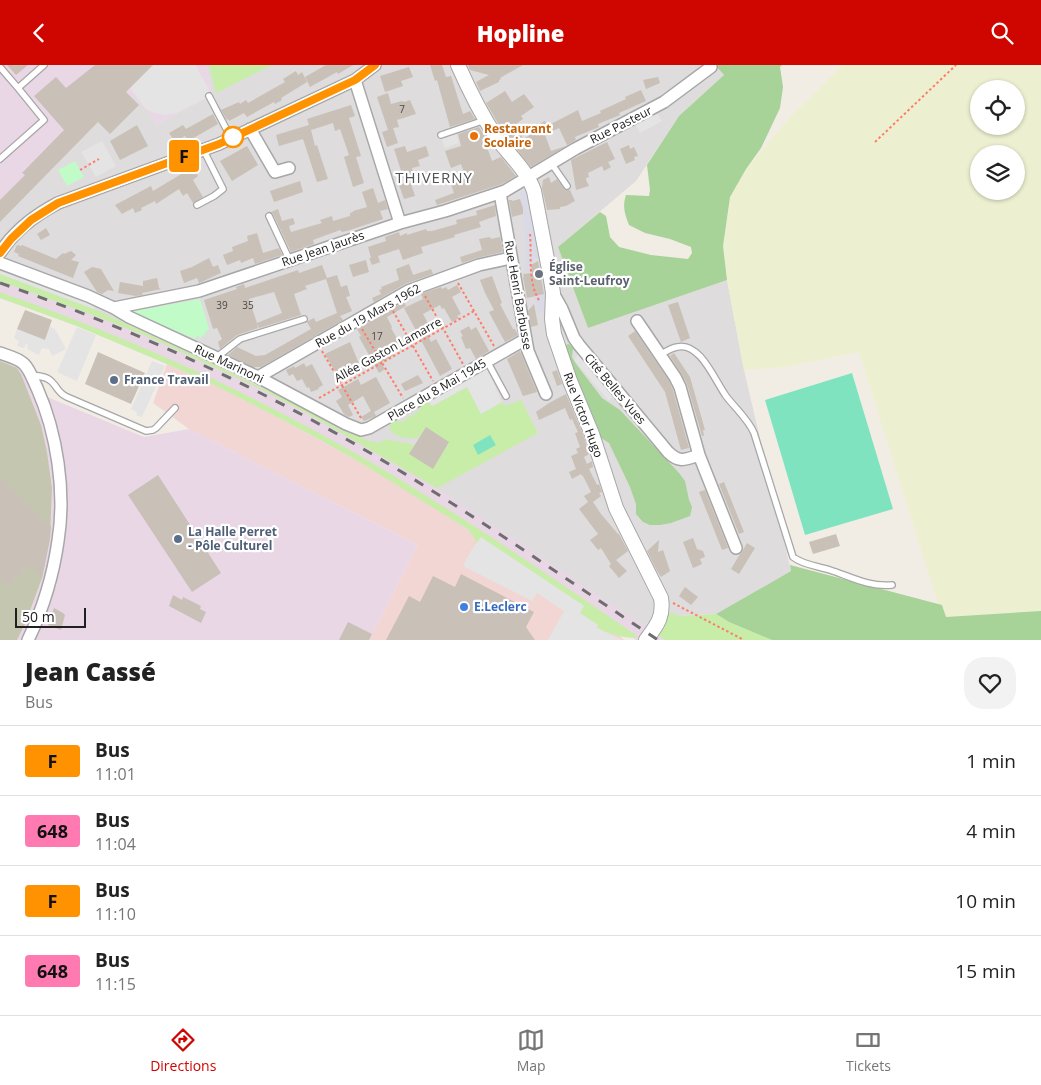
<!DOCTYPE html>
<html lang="en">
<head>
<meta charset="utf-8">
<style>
	body { margin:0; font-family:"Open Sans",sans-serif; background:#f2f2f2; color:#222; height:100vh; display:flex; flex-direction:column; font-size:19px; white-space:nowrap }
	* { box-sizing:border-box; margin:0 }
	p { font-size:16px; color:#767676 }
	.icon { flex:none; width:28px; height:28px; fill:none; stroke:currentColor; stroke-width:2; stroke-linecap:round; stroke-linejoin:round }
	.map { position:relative; height:575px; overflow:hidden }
	.sheet { display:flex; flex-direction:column; background:#fff; flex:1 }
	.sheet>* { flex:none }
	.badge { padding:0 10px; border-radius:4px; font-size:18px; line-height:32px }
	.buttons { position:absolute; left:970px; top:15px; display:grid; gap:10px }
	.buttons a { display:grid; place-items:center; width:55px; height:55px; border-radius:50%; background:#fff; box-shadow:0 1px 4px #0004; font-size:25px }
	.scale { position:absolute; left:15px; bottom:12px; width:71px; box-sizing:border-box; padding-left:5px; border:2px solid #202020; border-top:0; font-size:14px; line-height:18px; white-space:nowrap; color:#202020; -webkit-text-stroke:4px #fff; paint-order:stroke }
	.map>.badge { position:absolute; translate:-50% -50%; box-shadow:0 0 0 2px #fff }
	.round { display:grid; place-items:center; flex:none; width:52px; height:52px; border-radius:20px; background:#f2f2f2 }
	.headline { display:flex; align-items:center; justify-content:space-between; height:85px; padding:0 25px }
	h1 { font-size:24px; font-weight:800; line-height:38px }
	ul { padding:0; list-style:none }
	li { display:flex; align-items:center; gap:15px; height:70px; padding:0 25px; border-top:1px solid #e0e0e0 }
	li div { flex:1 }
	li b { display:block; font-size:19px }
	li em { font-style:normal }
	li .badge { min-width:55px; font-weight:700; text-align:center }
	header { display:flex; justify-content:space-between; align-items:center; height:65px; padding:0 25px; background:#cf0600; color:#fff; font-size:22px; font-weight:800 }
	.dock { display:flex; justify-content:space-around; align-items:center; height:70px; border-top:1px solid #e0e0e0; background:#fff; font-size:14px; color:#767676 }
	.dock a { display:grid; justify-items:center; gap:2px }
	.dock .active { color:#cf0600 }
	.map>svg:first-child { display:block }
	.residential { fill:#dedcdc }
	.commercial { fill:#f2d6d4 }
	.industrial { fill:#ead7e6 }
	.construction { fill:#c5c6b0 }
	.farmland { fill:#edf0d0; fill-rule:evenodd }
	.grass { fill:#c8eda9 }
	.forest { fill:#a7d298 }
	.park { fill:#c1fcc8 }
	.pitch { fill:#80e3c0 }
	.parking { fill:#e4e4e4 }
	.plaza { fill:#dadae7 }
	.building { fill:#c9c0b8; fill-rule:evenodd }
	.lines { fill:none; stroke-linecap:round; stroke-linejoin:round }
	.service-casing { stroke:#a7a7a7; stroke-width:8 }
	.minor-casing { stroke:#a7a7a7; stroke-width:14 }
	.tertiary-casing { stroke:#a7a7a7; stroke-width:16 }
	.path { stroke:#ff7c68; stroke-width:2; stroke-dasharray:2.5 2.5; stroke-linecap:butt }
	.service { stroke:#fff; stroke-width:5.5 }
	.minor { stroke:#fff; stroke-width:11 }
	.tertiary { stroke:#fff; stroke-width:14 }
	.rail { stroke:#6e6e6e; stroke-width:3; stroke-dasharray:10 10; stroke-linecap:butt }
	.line-casing { stroke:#fff; stroke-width:11 }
	.line { stroke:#ff9200; stroke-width:8 }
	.food-dot { fill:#e8710a; stroke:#fff; stroke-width:2 }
	.stop-dot { fill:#fff; stroke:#ff9200; stroke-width:2.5 }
	.worship-dot { fill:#6b7280; stroke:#fff; stroke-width:2 }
	.service-dot { fill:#5c6f8a; stroke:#fff; stroke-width:2 }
	.shop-dot { fill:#3f7fe0; stroke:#fff; stroke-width:2 }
	.labels { text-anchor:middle; stroke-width:4.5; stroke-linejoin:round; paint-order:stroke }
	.number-label { font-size:10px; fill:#4a4846 }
	.street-label { font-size:12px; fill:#202020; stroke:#fff }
	.food-label { font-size:12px; font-weight:bold; fill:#c56008; stroke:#fff; text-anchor:start }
	.worship-label { font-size:12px; font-weight:bold; fill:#5b616d; stroke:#fff; text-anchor:start }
	.service-label { font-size:12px; font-weight:bold; fill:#4e5e75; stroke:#fff; text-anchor:start }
	.shop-label { font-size:12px; font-weight:bold; fill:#366cbe; stroke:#fff; text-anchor:start }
	.quarter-label { font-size:15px; letter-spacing:1px; fill:#535353; stroke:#fff }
</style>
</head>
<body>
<header><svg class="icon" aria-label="back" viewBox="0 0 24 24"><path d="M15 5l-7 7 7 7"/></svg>Hopline<svg class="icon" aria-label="search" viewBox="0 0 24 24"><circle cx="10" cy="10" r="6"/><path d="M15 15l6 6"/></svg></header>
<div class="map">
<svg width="1041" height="575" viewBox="0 0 1041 575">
	<rect width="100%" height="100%" fill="#f1ede5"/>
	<path class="residential" d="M 206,0 L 715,0 L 724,10 L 679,51 L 636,116 L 558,182 L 588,263 L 727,215 L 744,305 L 791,506 L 716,549 L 678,551 L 657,570 L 341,365 L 307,345 L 207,296 L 107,251 L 0,212 L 0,157 L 121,33 L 135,31 L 157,59 L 212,30 Z"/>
	<path class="commercial" d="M 167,299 L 216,321 L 273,350 L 361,398 L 426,437 L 602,553 L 624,575 L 369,575 L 418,480 L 189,364 L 153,338 Z"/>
	<path class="industrial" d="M 0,0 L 206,0 L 212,30 L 157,59 L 135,32 L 121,33 L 0,157 Z
		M 0,212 L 107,251 L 207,296 L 307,345 L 366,382 L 437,423 L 665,575 L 636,575 L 426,437 L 361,398 L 273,350 L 216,321 L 167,299 L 77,261 L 0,233 Z
		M 0,292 L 13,297 L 22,305 L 33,326 L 144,372 L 189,364 L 418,480 L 369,575 L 0,575 Z"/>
	<path class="construction" d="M 0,296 L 17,303 L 21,309 L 41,360 L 47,387 L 52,423 L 50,473 L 45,499 L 42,513 L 25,559 L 17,575 L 0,575 Z"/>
	<path class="farmland" d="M 843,0 L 1041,0 L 1041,546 L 946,552 L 943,540 L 938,539 L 859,287 L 785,302 L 744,305 L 727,215 L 723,181 L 730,132 L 746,104 L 790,52 ZM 979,24 L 1016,24 L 1016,61 L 979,61 ZM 979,89 L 1016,89 L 1016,126 L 979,126 Z"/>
	<path class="grass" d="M 209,0 L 272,0 L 216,28 Z
		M 0,209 L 94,244 L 207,296 L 307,345 L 341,365 L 369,376 L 380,378 L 385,374 L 415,380 L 433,403 L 449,377 L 426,363 C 424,366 422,370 418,372 C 406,377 377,367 396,353 L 400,358 L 420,345 L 418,341 L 428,336 L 432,341 L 467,322 L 481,349 L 502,337 L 505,341 L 521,335 L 538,368 L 437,423 L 306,348 L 260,324 L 207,299 L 153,274 L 106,255 L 0,216 Z
		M 0,227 C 126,271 248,326 364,393 C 458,448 549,510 639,572 C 626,575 609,568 597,563 L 598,560 L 579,548 L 584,541 L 481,473 L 477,478 L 469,465 L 361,398 L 324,377 L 273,350 L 216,321 L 167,299 L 77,261 L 0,233 Z
		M 671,547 L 678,551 L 716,549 L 729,557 L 772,575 L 665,575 L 657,570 Z"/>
	<path class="forest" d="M 715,0 L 782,0 L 780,2 L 783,22 L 780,43 L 761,83 L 746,104 L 730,132 L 723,181 L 727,215 L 588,263 L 558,182 L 600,147 L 606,151 L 610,172 L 619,182 L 651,190 L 688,194 L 692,188 L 691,182 L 670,174 L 645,168 L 629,160 C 625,149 622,142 626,130 L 649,131 L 650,125 L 647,100 L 679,51 L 724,10 Z
		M 569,279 L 573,283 L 572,292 L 576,299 L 602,333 L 620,345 L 679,408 L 685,416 L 689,435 L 692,442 L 690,451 L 671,458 L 660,460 L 650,460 L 643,457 L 636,449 L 636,439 L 630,422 L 609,378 L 598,371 L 592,349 L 574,309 L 566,285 L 565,280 Z
		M 790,500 L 942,540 L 946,552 L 1041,546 L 1041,575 L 772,575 L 729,557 L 716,549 L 791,506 Z"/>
	<path class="park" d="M 75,96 L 84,112 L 67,121 L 58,105 Z
		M 200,234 L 209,264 L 198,276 L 200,272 L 197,271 L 195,274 L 134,248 L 133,247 L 134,246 Z"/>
	<path class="pitch" d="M 852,308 L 893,444 L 805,470 L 765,335 Z
		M 490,370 L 496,380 L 478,390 L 473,380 Z"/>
	<path class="parking" d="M 152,0 L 197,0 L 196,1 L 212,30 L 176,48 L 165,50 L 152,47 L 146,44 L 130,23 Z
		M 656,46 L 662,56 L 640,68 L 635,58 Z
		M 454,62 L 459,78 L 445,83 L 438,66 Z
		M 102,76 L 116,101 L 96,112 L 81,87 Z
		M 0,203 L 92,236 L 94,244 L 0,209 Z
		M 50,262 L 55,264 L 66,284 L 52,291 L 49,284 L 42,283 L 39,290 L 27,284 L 28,280 L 26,279 L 24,283 L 17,281 L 19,276 L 14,273 L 17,264 L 45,275 Z
		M 77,262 L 96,270 L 77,316 L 57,307 Z
		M 579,288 L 614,329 L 609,336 L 574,295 Z
		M 152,296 L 165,301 L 142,352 L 136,350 L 137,347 L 131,344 Z
		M 486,301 L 502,337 L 481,349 L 467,322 L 432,341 L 428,336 Z
		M 481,472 L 584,541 L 580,548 L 598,560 L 597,563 L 622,575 L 548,575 L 564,546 L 537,528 L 532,536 L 463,501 L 471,486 Z"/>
	<path class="plaza" d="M 521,125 L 526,126 L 528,130 L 542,196 L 538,193 L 534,194 L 531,200 L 540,230 L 546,229 L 545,224 L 549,223 L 546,246 L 538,248 L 528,211 L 524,202 L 526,192 L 523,143 L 519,127 Z"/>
	<path class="building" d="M 7,0 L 28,0 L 16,10 Z
		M 95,0 L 153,0 L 126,27 L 139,40 L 110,69 L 98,57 L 0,157 L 0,135 L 25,110 L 22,108 L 64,65 L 34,31 L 56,12 L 66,23 Z
		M 326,0 L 353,0 L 338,9 L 337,7 L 310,22 L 305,12 Z
		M 430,0 L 442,0 L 446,12 L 451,11 L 463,49 L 470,46 L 475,54 L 450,62 L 437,15 L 435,16 Z
		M 468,0 L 523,0 L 500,13 L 501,14 L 499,15 L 499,17 L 480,26 L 476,17 L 489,10 L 470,5 Z
		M 409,2 L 413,12 L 401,16 L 403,21 L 385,27 L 380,11 Z
		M 296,6 L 298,10 L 302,7 L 307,17 L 281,33 L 282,35 L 275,39 L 274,37 L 247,52 L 244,48 L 229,56 L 228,54 L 227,55 L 221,45 L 239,37 L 240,39 L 246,35 L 248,38 L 285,17 L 283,14 Z
		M 658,12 L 660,18 L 646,24 L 643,15 Z
		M 641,25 L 646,36 L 619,48 L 620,50 L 598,59 L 599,62 L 575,72 L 576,75 L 567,80 L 559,63 L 545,70 L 551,86 L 566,81 L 531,102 L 503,67 L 486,38 L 505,26 L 512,37 L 524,29 L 534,42 L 521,51 L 523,54 L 516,59 L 523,74 L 535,67 L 533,62 L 545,56 L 547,61 L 578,45 L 582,56 L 601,48 L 600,46 L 626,34 L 625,32 Z
		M 388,28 L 391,39 L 402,36 L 404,37 L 410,35 L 416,49 L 397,55 L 399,62 L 393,63 L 398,78 L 387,82 L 382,67 L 388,65 L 377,32 Z
		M 351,40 L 355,51 L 349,53 L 361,91 L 356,92 L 364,118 L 353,122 L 344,92 L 349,90 L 340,64 L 335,66 L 333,58 L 311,65 L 315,81 L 317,80 L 328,114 L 317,117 L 303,74 L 279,81 L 276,70 L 309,60 L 307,54 Z
		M 213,49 L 218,59 L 188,76 L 185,71 L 175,77 L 169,68 L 183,60 L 186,64 Z
		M 137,60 L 148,81 L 120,95 L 110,76 Z
		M 479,62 L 486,73 L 484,74 L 492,96 L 501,92 L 516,111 L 502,119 L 437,140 L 435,135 L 454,128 L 451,119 L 466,113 L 461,99 L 451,103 L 445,86 L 461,81 L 458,69 Z
		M 607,77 L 615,94 L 608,97 L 611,102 L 604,106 L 602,101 L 588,108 L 589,112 L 586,113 L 586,115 L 589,121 L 576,125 L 571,95 Z
		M 629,80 L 630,84 L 634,82 L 638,91 L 634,92 L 635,95 L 626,99 L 620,84 Z
		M 247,81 L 258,100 L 232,116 L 220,96 Z
		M 405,81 L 407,87 L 426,81 L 429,91 L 418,95 L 420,101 L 412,103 L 416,114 L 410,116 L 415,131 L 404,134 L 399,120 L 405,118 L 394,84 Z
		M 193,102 L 198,111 L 193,115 L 203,132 L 193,138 L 187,128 L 183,131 L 179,124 L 156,139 L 155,136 L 141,143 L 142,145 L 135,148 L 133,143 L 122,149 L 115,140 L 151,121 L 153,126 Z
		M 549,112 L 551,118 L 557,114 L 565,125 L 570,125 L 575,136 L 566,141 L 560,142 L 560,144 L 547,145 L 542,123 L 543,115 Z
		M 300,116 L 303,127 L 274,137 L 270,126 Z
		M 373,123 L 378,138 L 385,135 L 388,144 L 380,146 L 383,154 L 347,166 L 342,167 L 340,165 L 313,175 L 314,179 L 291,187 L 273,149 L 271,147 L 278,144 L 282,156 L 293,153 L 295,159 L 289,161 L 291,167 L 322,158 L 320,155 L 332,151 L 333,156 L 350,151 L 350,148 L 353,147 L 353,146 L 367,142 L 362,127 Z
		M 520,134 L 523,143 L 523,149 L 512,152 L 509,135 L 512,135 L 512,136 Z
		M 495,140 L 496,151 L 479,157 L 481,162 L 454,170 L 455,172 L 421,182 L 423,188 L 403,195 L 399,184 L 378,191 L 380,197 L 372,200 L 369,193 L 371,193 L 368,182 L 386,176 L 385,172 L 399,167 L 400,171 L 407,168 L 407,170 L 426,164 L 427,166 L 432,166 L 457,159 L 456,155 L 477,150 L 476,146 Z
		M 46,163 L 50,170 L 41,175 L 37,169 Z
		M 257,168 L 263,188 L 279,183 L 282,190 L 255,199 L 253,193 L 241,198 L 240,195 L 227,200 L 223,190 L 233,186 L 232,182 L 248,176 L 247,171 Z
		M 490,172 L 491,174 L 500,172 L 503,187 L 477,193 L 462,198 L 460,192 L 482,185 L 479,174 Z
		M 17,180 L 22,181 L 22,180 L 56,194 L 63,188 L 64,189 L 71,186 L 76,190 L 71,195 L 79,197 L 73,213 L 18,191 L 19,189 L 14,187 Z
		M 209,193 L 213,202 L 218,200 L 221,208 L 199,218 L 197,213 L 184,218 L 180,206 L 192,202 Z
		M 366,195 L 369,207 L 353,212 L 349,200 Z
		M 538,196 L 544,229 L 527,233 L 523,212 L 524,212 L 523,209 L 532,208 L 531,200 Z
		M 409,199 L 413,210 L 431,204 L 433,209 L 405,219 L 374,237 L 372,233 L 381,229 L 379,225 L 382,224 L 381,222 L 399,215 L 396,204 Z
		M 322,200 L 327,213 L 337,210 L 341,222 L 347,220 L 350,231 L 346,232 L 352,246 L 340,251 L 343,255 L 261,302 L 253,302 L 228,290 L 237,282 L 256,291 L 265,290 L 311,264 L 307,257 L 308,256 L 314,253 L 316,257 L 337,248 L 326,214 L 305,221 L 307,224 L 294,229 L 301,250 L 259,263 L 257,258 L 258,263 L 237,270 L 220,284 L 218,277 L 222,274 L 217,263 L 213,264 L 204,235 L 237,224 L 236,222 L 244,219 L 245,223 L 298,205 L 299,208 ZM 274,227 L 282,248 L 257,258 L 249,234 Z
		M 92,202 L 101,204 L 114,226 L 108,225 L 102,229 L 97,227 L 84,207 Z
		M 492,211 L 502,238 L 500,239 L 513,264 L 515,264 L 518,270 L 505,277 L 491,251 L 489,247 L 494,245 L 485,228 L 480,215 Z
		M 157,213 L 159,223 L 161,224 L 142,228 L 143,230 L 136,231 L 118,228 L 120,217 L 143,221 L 143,216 Z
		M 457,220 L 461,227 L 452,232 L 461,249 L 457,251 L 459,253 L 452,257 L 444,243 L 442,244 L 440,240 L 423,249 L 429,260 L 424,262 L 431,277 L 436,274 L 452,304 L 440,311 L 404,243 L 423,234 L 421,229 L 441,222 L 442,224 L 446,222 L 448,225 Z
		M 404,237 L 406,241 L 387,252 L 392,262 L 391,263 L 399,277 L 393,280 L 394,282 L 390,285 L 393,291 L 381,298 L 385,304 L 379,308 L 359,272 L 361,271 L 357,264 Z
		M 678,237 L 690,273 L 681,277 L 668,240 Z
		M 534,239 L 538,260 L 531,262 L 528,246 Z
		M 25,245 L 52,255 L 45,275 L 17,264 Z
		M 469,261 L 471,265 L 476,262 L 489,286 L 476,294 L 470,283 L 466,284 L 461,272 L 463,271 L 460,266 Z
		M 635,266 L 669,316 L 673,325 L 689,383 L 681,385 L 665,327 L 628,271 Z
		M 350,277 L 360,301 L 352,304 L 350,301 L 336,308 L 325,289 Z
		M 520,286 L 537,327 L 523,331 L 507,294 Z
		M 98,287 L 145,308 L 131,339 L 85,319 Z
		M 674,288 L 690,312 L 705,365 L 703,365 L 704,371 L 702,371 L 687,319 L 681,308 L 670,291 Z
		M 304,298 L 306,302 L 312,299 L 323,320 L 318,323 L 319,324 L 311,327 L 309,322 L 307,323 L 302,314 L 297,316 L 293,309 L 289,311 L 286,305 L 294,301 L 295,303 Z
		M 557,305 L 562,319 L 557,321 L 552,307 Z
		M 418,310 L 423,318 L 405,326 L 401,319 Z
		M 376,312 L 390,338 L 374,347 L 376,351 L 364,356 L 361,352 L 371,346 L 363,331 L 348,340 L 353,350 L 349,352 L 344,349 L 336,336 L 342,332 L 338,325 L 358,314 L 361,320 Z
		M 566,329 L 584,372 L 589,389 L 584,392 L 587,399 L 592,396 L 593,402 L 589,404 L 597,420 L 599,419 L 602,427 L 599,428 L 601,431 L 593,437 L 601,449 L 618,469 L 619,469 L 628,486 L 616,495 L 627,506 L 619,513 L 609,501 L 611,499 L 601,483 L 598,485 L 590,475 L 598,469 L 579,444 L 588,437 L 584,431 L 591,427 L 583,411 L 582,411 L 581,409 L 572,414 L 569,407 L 576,404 L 571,391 L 578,388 L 576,384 L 580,382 L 575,368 L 578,367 L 572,354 L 570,355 L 565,343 L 539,355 L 536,347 L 549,338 Z
		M 426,362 L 449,377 L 433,404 L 409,389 Z
		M 158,410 L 221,508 L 192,527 L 128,430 Z
		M 0,412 L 51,461 L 50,473 L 42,513 L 29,500 L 7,522 L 0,515 Z
		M 724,417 L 744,467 L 739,469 L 719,419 Z
		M 705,425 L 728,483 L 722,485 L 699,427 Z
		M 836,469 L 840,481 L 813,489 L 809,477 Z
		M 693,473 L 697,484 L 703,486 L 705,492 L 700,494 L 702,499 L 693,503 L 683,477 Z
		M 659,475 L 658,487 L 663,485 L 670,506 L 661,512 L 657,506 L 647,486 Z
		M 747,478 L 755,483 L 739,509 L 731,504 L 740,489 L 742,487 Z
		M 461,509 L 534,547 L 526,562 L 535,575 L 386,575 L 409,531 L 420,537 L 433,511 L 455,522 Z
		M 685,522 L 698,532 L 691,540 L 679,531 Z
		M 173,530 L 182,535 L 183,532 L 201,541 L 200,544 L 206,547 L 201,558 L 169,541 Z
		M 54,543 L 63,548 L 65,550 L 61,565 L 48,560 Z
		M 348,557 L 372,569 L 369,575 L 339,575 Z"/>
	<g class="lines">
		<defs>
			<path id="service" d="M 0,2 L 18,23
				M 209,31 L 231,73
				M 441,70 L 485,55
				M 0,94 L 44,55 L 18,23 L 44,0
				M 551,98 L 567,121
				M 197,140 L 214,131 L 223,124 L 203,84
				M 269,151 L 290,196
				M 660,290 C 665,287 671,283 677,282 C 700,276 715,316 726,331 C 735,343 748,354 754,368 L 793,492 C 803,500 818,501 830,505 C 851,512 869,522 892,520
				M 217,292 L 240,274 L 304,254
				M 487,296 L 506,331
				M 31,310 C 38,311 47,311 52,317 C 58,323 58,328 67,332 L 146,366 L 153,365 L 156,363 L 175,343"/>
			<path id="minor" d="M 355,15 L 400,158
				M 250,64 L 275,107 L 289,103
				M 500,128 L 528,286 L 546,329
				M 0,188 C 14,166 35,150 58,138 L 219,79 L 355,15 L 375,0
				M 0,198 L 88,231 L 114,243 L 129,252 L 258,312 L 346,359 L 361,365 L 369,363 L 526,274
				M 553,228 L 562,244 L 574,273 L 579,280 L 668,387 C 679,398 685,395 699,390
				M 114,243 L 199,226 L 400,158 L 445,146 L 505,126 L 575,84 L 664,37 L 711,2
				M 637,256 L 675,312 L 680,322 L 699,390 L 736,483
				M 0,288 C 8,291 18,293 24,299 C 30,305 33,315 37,323 C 57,368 66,427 58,476 C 53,511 43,544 28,575
				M 258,312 L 408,226 L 479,200 L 511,193"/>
			<path id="tertiary" d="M 458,0 C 469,25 481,49 496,72 C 508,89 527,105 534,126 L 551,215 L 553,228 L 552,254 L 554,269 L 570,316 L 592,369 L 616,443 L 661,533 C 664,552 657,560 646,575"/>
		</defs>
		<use href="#service" class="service-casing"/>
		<use href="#minor" class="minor-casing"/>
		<use href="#tertiary" class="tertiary-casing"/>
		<path class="path" d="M 875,77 L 956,0
			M 80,105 L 99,94
			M 530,169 C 532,193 527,216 540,237
			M 458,218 L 494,281
			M 425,231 L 463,299
			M 393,246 L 433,316
			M 362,264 L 403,333
			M 322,286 L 361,353
			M 319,333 L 474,246
			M 673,538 L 744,575"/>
		<use href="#service" class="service"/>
		<use href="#minor" class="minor"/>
		<use href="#tertiary" class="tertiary"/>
		<path class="rail" d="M 0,218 C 125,261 246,316 360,382 C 463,442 560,510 658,575"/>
	</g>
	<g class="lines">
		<defs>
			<path id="line" d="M 0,188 L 11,174 L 31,155 L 58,138 L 219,79 L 355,15 L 375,0"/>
		</defs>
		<use href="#line" class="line-casing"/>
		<use href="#line" class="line"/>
	</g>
	<circle class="food-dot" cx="474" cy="71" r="5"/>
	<circle class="stop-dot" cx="233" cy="72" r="10"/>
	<circle class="worship-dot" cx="539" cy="209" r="5"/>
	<g class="service-dot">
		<circle cx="114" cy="315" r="5"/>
		<circle cx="178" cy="474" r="5"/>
	</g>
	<circle class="shop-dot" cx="464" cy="542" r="5"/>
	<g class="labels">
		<g class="number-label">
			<text x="402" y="48">7</text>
			<text x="222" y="244">39</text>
			<text x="248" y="244">35</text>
			<text x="377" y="275">17</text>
		</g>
		<g class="street-label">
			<text transform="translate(621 60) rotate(-27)" y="4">Rue Pasteur</text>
			<text transform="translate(323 184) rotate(-19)" y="4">Rue Jean Jaurès</text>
			<text transform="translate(518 230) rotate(80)" y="4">Rue Henri Barbusse</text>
			<text transform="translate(368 251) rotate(-29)" y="4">Rue du 19 Mars 1962</text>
			<text transform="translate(388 285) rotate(-29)" y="4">Allée Gaston Lamarre</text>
			<text transform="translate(229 299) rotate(25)" y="4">Rue Marinoni</text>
			<text transform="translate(615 324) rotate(50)" y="4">Cité Belles Vues</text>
			<text transform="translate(437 325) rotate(-30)" y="4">Place du 8 Mai 1945</text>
			<text transform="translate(583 350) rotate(69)" y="4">Rue Victor Hugo</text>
		</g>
		<g class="food-label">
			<text x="484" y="68">Restaurant<tspan x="484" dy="14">Scolaire</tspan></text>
		</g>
		<g class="worship-label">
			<text x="549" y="206">Église<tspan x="549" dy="14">Saint-Leufroy</tspan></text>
		</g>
		<g class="service-label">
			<text x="124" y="319">France Travail</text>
			<text x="188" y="471">La Halle Perret<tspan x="188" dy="14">- Pôle Culturel</tspan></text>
		</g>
		<g class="shop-label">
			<text x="474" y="546">E.Leclerc</text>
		</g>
		<g class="quarter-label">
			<text x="434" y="118">THIVERNY</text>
		</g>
	</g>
</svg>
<div class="buttons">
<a><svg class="icon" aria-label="locate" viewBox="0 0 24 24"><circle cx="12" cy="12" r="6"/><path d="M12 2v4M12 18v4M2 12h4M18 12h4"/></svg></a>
<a><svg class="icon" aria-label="layers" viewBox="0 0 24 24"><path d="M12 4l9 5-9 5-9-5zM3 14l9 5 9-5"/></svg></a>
</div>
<div class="scale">50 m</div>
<b class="badge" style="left:184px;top:91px;background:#ff9200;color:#111">F</b>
</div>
<section class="sheet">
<div class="headline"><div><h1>Jean Cassé</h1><p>Bus</p></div><a class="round"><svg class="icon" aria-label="heart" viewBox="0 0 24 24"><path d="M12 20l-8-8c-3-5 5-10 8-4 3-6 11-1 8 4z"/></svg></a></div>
<ul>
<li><span class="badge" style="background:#ff9200;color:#111">F</span><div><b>Bus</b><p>11:01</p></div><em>1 min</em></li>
<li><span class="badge" style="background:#ff7ab1;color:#111">648</span><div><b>Bus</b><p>11:04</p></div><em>4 min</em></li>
<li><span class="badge" style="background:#ff9200;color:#111">F</span><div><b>Bus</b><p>11:10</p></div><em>10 min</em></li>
<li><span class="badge" style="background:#ff7ab1;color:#111">648</span><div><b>Bus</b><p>11:15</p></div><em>15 min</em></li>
</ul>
</section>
<nav class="dock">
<a class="active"><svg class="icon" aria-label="directions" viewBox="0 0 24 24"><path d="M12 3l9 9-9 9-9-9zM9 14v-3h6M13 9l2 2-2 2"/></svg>Directions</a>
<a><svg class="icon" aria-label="map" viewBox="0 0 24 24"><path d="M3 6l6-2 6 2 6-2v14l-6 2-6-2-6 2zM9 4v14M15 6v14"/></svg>Map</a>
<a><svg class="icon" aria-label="tickets" viewBox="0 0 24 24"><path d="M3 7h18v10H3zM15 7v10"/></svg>Tickets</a>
</nav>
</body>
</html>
